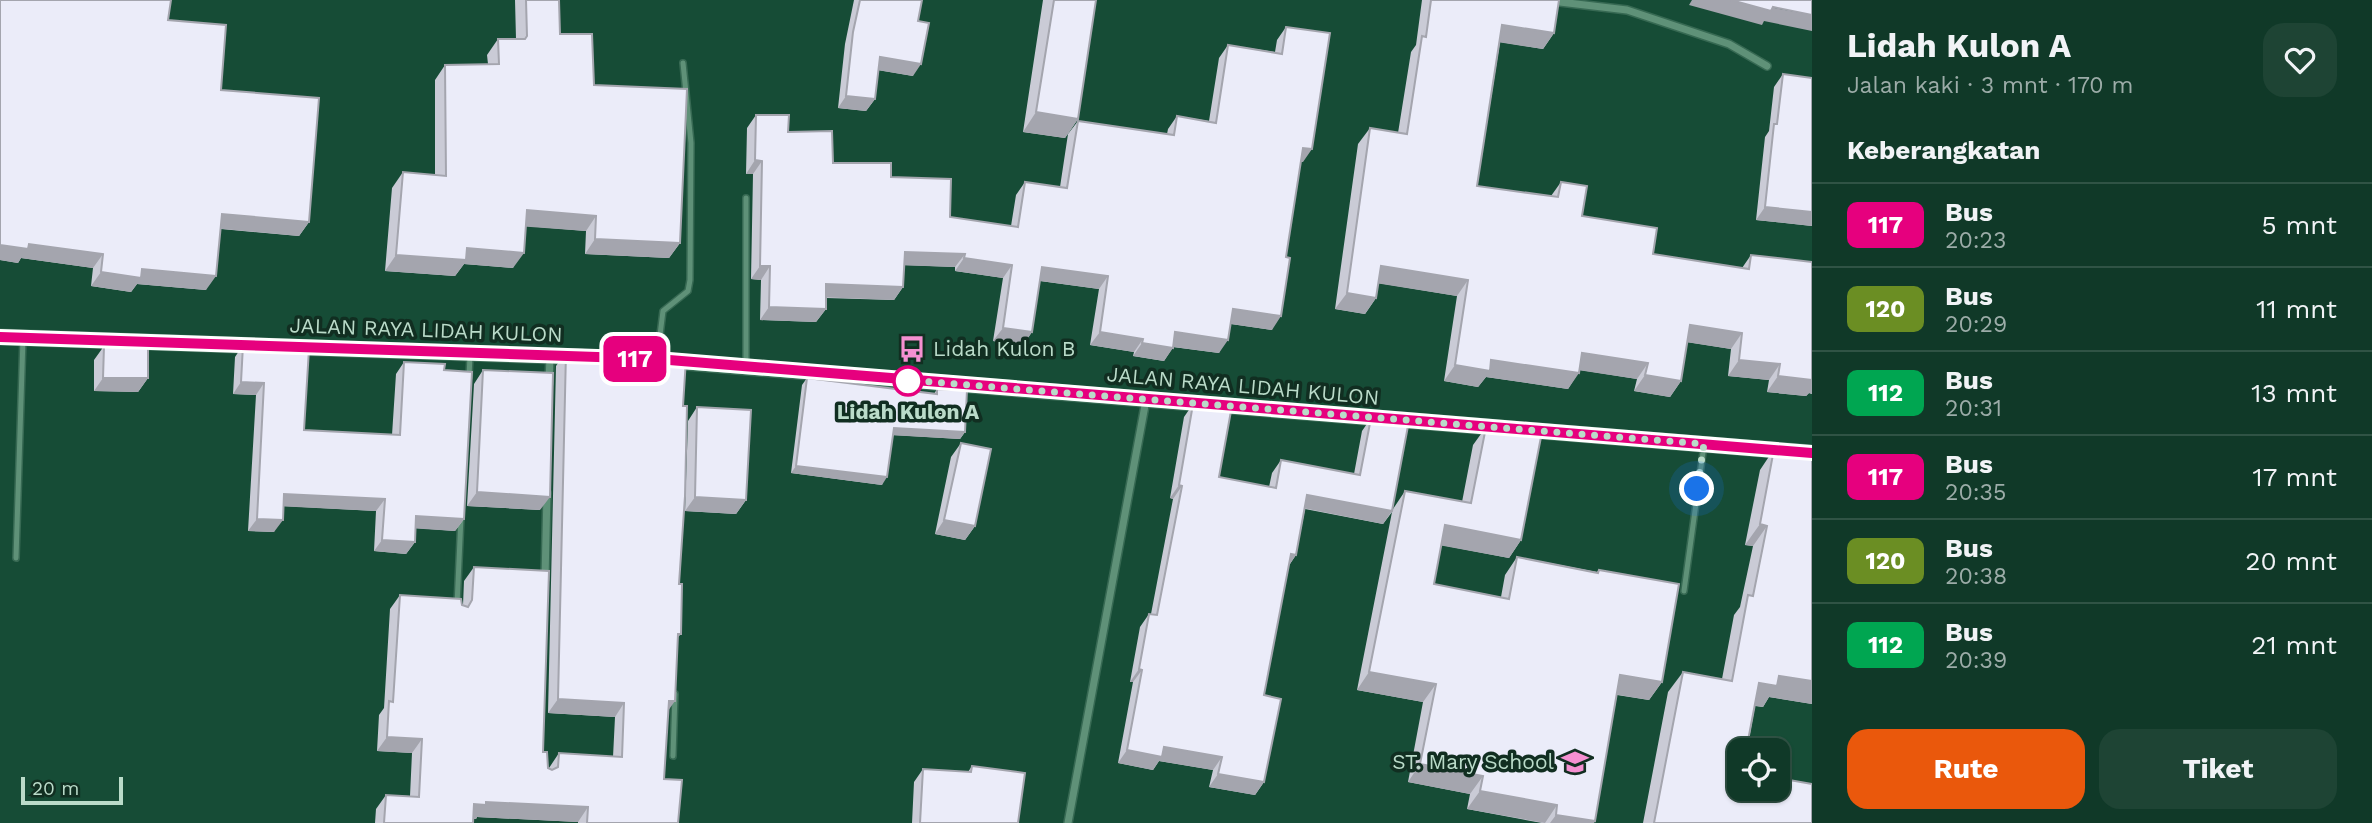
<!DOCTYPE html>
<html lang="id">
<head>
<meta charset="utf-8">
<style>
	body { margin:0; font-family:"Work Sans",sans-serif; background:#1e4434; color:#f1f3f6; height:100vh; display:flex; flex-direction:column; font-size:26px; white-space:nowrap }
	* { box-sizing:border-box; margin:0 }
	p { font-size:23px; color:#9caca8 }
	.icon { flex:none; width:38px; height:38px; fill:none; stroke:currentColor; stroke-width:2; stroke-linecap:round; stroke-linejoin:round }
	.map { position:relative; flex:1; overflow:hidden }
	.details { display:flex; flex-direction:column; background:#103928; width:560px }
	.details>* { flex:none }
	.badge { padding:0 14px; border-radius:10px; font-size:24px; line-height:46px }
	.tools { position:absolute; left:1727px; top:738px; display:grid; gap:14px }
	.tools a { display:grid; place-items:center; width:63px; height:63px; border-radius:14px; background:#103928; box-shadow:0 2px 5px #0004,0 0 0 2px #305345; font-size:35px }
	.scale { position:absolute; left:21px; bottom:18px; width:102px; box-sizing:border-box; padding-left:7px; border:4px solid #badbc9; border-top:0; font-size:19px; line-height:24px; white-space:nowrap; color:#badbc9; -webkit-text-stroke:5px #112e21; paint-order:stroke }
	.you { position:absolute; width:35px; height:35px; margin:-18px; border:5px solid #fff; border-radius:50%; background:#1a73e8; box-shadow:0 0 0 10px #1a73e833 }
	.map>.badge { position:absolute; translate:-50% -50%; box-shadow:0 0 0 4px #fff }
	h2 { padding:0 35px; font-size:26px; line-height:63px }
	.round { display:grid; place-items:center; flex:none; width:74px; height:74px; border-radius:21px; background:#1e4434 }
	.headline { display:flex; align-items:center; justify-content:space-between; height:119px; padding:0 35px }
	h1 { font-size:33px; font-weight:700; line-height:52px }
	.primary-button { display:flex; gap:14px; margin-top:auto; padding:14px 35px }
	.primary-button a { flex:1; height:80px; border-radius:21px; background:#ea580c; color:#fff; font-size:28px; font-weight:700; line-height:80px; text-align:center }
	.primary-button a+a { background:#1e4434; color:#f1f3f6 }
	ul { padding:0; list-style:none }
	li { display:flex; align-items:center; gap:21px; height:84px; padding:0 35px; border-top:2px solid #305345 }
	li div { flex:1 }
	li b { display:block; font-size:26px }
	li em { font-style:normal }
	li .badge { min-width:77px; font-weight:700; text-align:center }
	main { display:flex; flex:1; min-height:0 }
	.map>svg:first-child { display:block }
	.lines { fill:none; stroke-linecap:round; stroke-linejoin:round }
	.service-casing { stroke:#376953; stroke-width:8 }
	.minor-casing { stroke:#376953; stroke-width:10 }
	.secondary-casing { stroke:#376953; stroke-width:17 }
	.service { stroke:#5f9178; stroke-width:5 }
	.minor { stroke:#5f9178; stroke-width:7 }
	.secondary { stroke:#6abd96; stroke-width:14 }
	.wall { fill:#cacbd6 }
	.shaded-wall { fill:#a4a5ae }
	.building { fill:#ebecf9; stroke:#a4a5ae; stroke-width:2 }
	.line-casing { stroke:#fff; stroke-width:16 }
	.line { stroke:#e6007e; stroke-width:10 }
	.walk { stroke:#badbc9; stroke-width:7; stroke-dasharray:0 12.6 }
	.stop-dot { fill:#fff; stroke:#e6007e; stroke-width:3.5 }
	.labels { text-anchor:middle; stroke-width:7; stroke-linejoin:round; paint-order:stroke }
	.street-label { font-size:21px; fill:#badbc9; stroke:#112e21 }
	.poi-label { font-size:21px; fill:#badbc9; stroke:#112e21; text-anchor:start }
	.stop-label { font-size:21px; font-weight:bold; fill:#badbc9; stroke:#112e21 }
</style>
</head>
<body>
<main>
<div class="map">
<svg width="1812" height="823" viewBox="0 0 1812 823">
	<rect width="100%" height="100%" fill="#164c36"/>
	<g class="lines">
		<defs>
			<path id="service" d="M 746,198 L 746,366
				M 657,359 L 663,311 L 688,291 L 690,280 L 691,143 L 683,63
				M 469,377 L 470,356
				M 16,558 L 23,338
				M 1684,591 L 1704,445
				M 457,605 L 461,517
				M 673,756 L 675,694"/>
			<path id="minor" d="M 1543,0 L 1627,10 L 1729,44 L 1767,66
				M 549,383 L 550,356
				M 545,579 L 547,493
				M 1068,823 L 1146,400"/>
			<path id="secondary" d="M 0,337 L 582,357
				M 669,361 L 1812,453"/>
		</defs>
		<use href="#service" class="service-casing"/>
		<use href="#minor" class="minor-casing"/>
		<use href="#secondary" class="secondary-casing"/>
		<use href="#service" class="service"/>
		<use href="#minor" class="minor"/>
		<use href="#secondary" class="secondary"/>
	</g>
	<path class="wall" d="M 0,0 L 168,20 L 221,90 L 309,222 L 299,236 L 221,229 L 206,290 L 137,284 L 131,292 L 91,286 L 93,268 L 21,258 L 18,263 L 0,260 Z
		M 515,0 L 559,0 L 560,34 L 594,85 L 680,243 L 669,258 L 585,254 L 586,231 L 526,226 L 513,268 L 464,264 L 455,276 L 385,271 L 392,188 L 403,172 L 435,175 L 435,80 L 445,65 L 488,64 L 487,55 L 498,39 L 516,39 Z
		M 854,0 L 922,0 L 918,21 L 913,76 L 878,70 L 875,99 L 866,111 L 838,108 L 845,44 Z
		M 1043,0 L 1096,0 L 1078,119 L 1065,138 L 1023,132 Z
		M 1422,0 L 1557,0 L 1554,33 L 1543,49 L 1500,42 L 1477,186 L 1551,196 L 1561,182 L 1582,216 L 1653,254 L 1742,268 L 1751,255 L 1812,262 L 1812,394 L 1809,393 L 1806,396 L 1767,392 L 1769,380 L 1728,376 L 1731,349 L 1687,342 L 1681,381 L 1670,397 L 1634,391 L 1637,379 L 1580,370 L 1568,389 L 1486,377 L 1478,387 L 1444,381 L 1457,296 L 1378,283 L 1376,298 L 1365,314 L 1335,309 L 1358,144 L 1370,128 L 1398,133 L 1411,52 L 1416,45 Z
		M 1286,27 L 1303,162 L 1301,162 L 1272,330 L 1231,324 L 1219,353 L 1173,347 L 1164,361 L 1133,356 L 1134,352 L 1090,345 L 1099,289 L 1040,281 L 1032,332 L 1023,345 L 993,341 L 1003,278 L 955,271 L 955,267 L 904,265 L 903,287 L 894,300 L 826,298 L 826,309 L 816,322 L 760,320 L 761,280 L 751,279 L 753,174 L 746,174 L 747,128 L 756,115 L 788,132 L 833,163 L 891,177 L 950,217 L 1011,226 L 1016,195 L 1025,182 L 1060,187 L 1068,134 L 1078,121 L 1167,134 L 1168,129 L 1177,116 L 1209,121 L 1219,58 L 1228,45 L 1275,52 L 1277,40 Z
		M 1783,74 L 1812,78 L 1812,226 L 1756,220 L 1765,137 L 1769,131 L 1774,87 Z
		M 243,345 L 304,430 L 392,435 L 396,374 L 404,362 L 444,370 L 464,519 L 455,531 L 416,528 L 415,542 L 406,554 L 374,551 L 376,511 L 283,506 L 274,532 L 248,531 L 256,395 L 233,394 L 235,357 Z
		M 104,346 L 148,378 L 138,392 L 94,391 L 94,360 Z
		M 566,352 L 683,406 L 679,584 L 681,634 L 678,637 L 668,710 L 664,779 L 678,823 L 578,823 L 578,822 L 477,817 L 476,819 L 473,819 L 473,823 L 375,823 L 376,809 L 386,795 L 410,796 L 412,753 L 377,751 L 379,715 L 384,708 L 390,609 L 400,595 L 463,605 L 464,581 L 474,567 L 548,768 L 549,768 L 559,753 L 613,757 L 615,717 L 548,713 L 556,366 Z
		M 483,370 L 540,510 L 467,506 L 474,384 Z
		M 807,378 L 934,394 L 937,389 L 965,432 L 960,439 L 893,435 L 882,485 L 791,473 L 802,385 Z
		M 1193,404 L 1219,477 L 1269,487 L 1272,473 L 1281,460 L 1354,474 L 1362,431 L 1371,418 L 1393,509 L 1405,491 L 1462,502 L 1473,445 L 1486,427 L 1521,540 L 1509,558 L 1441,545 L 1434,584 L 1501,597 L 1505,575 L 1517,557 L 1597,572 L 1599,570 L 1662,682 L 1649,700 L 1617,695 L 1594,823 L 1542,823 L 1467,809 L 1470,794 L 1408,782 L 1423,702 L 1357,690 L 1392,512 L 1383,524 L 1305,509 L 1296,555 L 1288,567 L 1264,695 L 1264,782 L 1255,795 L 1209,787 L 1213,770 L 1159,761 L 1153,770 L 1118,763 L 1133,682 L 1130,682 L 1140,627 L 1149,614 L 1151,614 L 1173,499 L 1170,498 L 1184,417 Z
		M 697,407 L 746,500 L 736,514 L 685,511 L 688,421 Z
		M 961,443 L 975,526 L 965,540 L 935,534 L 951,457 Z
		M 1774,449 L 1812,457 L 1812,704 L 1769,697 L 1763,707 L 1755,706 L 1740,789 L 1812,823 L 1643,823 L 1668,692 L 1683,672 L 1722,679 L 1734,615 L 1740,607 L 1753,546 L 1745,545 L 1760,470 Z
		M 972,766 L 1018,823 L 912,823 L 914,782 L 923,769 L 968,772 Z"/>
	<path class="shaded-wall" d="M 1692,0 L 1731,0 L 1812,15 L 1812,31 L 1764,21 L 1762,25 L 1689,5 Z
		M 1502,25 L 1554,33 L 1543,49 L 1491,41 Z
		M 880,57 L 921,64 L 913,76 L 871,69 Z
		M 846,96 L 875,99 L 866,111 L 838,108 Z
		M 1036,112 L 1078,119 L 1065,138 L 1023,132 Z
		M 1303,148 L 1312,149 L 1303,162 L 1294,161 Z
		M 755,160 L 762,161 L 753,174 L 746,174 Z
		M 1765,207 L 1812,212 L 1812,226 L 1756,220 Z
		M 527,210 L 596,216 L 586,231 L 517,226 Z
		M 222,214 L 309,222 L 299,236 L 212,228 Z
		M 595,239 L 680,243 L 669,258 L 585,254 Z
		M 29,244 L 103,254 L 93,268 L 21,258 L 18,263 L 0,260 L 0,245 Z
		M 467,248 L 524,253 L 513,268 L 464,264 L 455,276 L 385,271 L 396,255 Z
		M 905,252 L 965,254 L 955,267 L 895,265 Z
		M 964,258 L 1012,265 L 1003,278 L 955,271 Z
		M 760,266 L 770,266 L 761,280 L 751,279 Z
		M 1381,266 L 1468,280 L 1457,296 L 1369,282 Z
		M 1042,267 L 1108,276 L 1099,289 L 1033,280 Z
		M 142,269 L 216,276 L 206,290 L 137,284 L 131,292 L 91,286 L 101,272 Z
		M 826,284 L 903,287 L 894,300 L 817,297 Z
		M 1347,293 L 1376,298 L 1365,314 L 1335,309 Z
		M 769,307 L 826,309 L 816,322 L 760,320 Z
		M 1233,309 L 1281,316 L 1272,330 L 1224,323 Z
		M 1690,325 L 1742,333 L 1731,349 L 1679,341 Z
		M 1003,328 L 1032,332 L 1023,345 L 993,341 Z
		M 1100,332 L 1143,339 L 1134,352 L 1090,345 Z
		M 1175,332 L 1228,340 L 1219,353 L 1166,346 Z
		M 1142,343 L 1173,348 L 1164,361 L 1133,356 Z
		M 1582,353 L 1648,363 L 1637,379 L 1571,369 Z
		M 1491,360 L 1579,373 L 1568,389 L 1486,377 L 1478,387 L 1444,381 L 1455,365 Z
		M 1739,360 L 1780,364 L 1769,380 L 1728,376 Z
		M 1645,375 L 1681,381 L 1670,397 L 1634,391 Z
		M 1778,376 L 1812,380 L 1812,394 L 1809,393 L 1806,396 L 1767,392 Z
		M 103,378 L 148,378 L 138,392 L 94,391 Z
		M 241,382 L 264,383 L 256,395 L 233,394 Z
		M 894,428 L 965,432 L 960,439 L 889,435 Z
		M 796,466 L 887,477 L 882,485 L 791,473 Z
		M 1179,485 L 1182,486 L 1173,499 L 1170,498 Z
		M 477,492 L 550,497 L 540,510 L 467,506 Z
		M 284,494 L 385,499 L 376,511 L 276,506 Z
		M 1307,495 L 1392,511 L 1383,524 L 1298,507 Z
		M 695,497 L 746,500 L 736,514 L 685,511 Z
		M 416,516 L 464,519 L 455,531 L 408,528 Z
		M 257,519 L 283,520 L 274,532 L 248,531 Z
		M 944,520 L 975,526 L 965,540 L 935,534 Z
		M 1760,524 L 1767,526 L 1753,546 L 1745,545 Z
		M 1445,525 L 1521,540 L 1509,558 L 1433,544 Z
		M 382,540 L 415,542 L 406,554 L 374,551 Z
		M 1291,554 L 1296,555 L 1287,568 Z
		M 1139,669 L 1142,670 L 1133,682 L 1130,682 Z
		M 1369,672 L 1436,684 L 1423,702 L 1357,690 Z
		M 1620,675 L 1662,682 L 1649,700 L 1607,693 Z
		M 1779,676 L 1812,681 L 1812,704 L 1769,697 L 1763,707 L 1745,704 L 1759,683 Z
		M 558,699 L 624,703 L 615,717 L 548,713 Z
		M 669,701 L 675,701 L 665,715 Z
		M 387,737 L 422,739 L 412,753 L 377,751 Z
		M 1164,747 L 1222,757 L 1213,770 L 1159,761 L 1153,770 L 1118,763 L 1127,750 Z
		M 1420,764 L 1483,776 L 1470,794 L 1408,782 Z
		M 1218,774 L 1264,782 L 1255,795 L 1209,787 Z
		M 1480,791 L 1557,805 L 1545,823 L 1467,809 Z
		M 486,802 L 588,807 L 578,822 L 477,817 L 476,819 L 464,818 L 474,804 Z
		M 1556,815 L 1595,821 L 1594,823 L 1550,823 Z"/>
	<path class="building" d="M 0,0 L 171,0 L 168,20 L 226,25 L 221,90 L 319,98 L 309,222 L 222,214 L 216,276 L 142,269 L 141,278 L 101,272 L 103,254 L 29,244 L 28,249 L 0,245 Z
		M 526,0 L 559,0 L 560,34 L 592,34 L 594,85 L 687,89 L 680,243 L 595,239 L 596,216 L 527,210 L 524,253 L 467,248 L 466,260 L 396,255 L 403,172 L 446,176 L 445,65 L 499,64 L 498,39 L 525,39 L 527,36 Z
		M 860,0 L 922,0 L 918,21 L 929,23 L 921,64 L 880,57 L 875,99 L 846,96 L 853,32 Z
		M 1054,0 L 1096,0 L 1078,119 L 1036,112 Z
		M 1431,0 L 1559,0 L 1554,33 L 1502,25 L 1477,186 L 1558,197 L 1561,182 L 1587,186 L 1582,216 L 1657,228 L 1653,254 L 1749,269 L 1751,255 L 1812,262 L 1812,380 L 1778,376 L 1780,364 L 1739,360 L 1742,333 L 1690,325 L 1681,381 L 1645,375 L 1648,363 L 1582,353 L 1579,373 L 1491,360 L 1490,371 L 1455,365 L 1468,280 L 1381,266 L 1376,298 L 1347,293 L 1370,128 L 1407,134 L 1422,36 L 1426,37 Z
		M 1731,0 L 1812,0 L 1812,15 L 1773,7 L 1771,11 Z
		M 1286,27 L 1330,33 L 1312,149 L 1303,148 L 1286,257 L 1290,258 L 1281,316 L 1233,309 L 1228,340 L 1175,332 L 1173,348 L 1142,343 L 1143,339 L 1100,332 L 1108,276 L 1042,267 L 1032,332 L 1003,328 L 1012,265 L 964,258 L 965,254 L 905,252 L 903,287 L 826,284 L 826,309 L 769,307 L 770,266 L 760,266 L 762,161 L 755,160 L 756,115 L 789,115 L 788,132 L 832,131 L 833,163 L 891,163 L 891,177 L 951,179 L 950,217 L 1018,227 L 1025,182 L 1067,188 L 1078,121 L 1174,135 L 1177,116 L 1216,123 L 1228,45 L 1282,54 Z
		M 1783,74 L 1812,78 L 1812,212 L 1765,207 L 1774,124 L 1777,124 Z
		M 243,345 L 309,349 L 304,430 L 400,435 L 404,362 L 445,364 L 444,370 L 472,372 L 464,519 L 416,516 L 415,542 L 382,540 L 385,499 L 284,494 L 283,520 L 257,519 L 264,383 L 241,382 Z
		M 104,346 L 148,347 L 148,378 L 103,378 Z
		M 566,352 L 686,359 L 683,406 L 687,406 L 685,496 L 679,584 L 682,584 L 681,634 L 678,634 L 675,701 L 669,701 L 664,779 L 682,780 L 678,823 L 587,823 L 588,807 L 486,802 L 486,805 L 474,804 L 473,823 L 384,823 L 386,795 L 419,797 L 422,739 L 387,737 L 389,701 L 393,702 L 400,595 L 461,599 L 462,605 L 468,607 L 472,600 L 474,567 L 549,571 L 543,752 L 547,752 L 548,768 L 552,770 L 558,767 L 559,753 L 622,757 L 624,703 L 558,699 Z
		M 483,370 L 553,373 L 550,497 L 477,492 Z
		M 807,378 L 937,394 L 937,389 L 967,390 L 965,432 L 894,428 L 887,477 L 796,466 Z
		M 1193,404 L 1231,411 L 1219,477 L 1276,488 L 1281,460 L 1360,475 L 1371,418 L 1408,426 L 1392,511 L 1307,495 L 1296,555 L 1291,554 L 1264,695 L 1281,699 L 1264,782 L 1218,774 L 1222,757 L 1164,747 L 1162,757 L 1127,750 L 1142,670 L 1139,669 L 1149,614 L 1157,615 L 1182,486 L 1179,485 Z
		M 697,407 L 751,410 L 746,500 L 695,497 Z
		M 1486,427 L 1541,437 L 1521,540 L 1445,525 L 1434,584 L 1509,599 L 1517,557 L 1598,573 L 1599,570 L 1679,584 L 1662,682 L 1620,675 L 1595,821 L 1556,815 L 1557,805 L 1480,791 L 1483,776 L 1420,764 L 1436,684 L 1369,672 L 1405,491 L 1471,503 Z
		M 961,443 L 991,449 L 975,526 L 944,520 Z
		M 1774,449 L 1812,457 L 1812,681 L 1779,676 L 1777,686 L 1759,683 L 1746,751 L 1740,751 L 1740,789 L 1778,789 L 1778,778 L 1812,784 L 1812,823 L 1654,823 L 1683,672 L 1732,681 L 1748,595 L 1753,596 L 1767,526 L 1760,524 Z
		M 972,766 L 1025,773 L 1018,823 L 920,823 L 923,769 L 971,772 Z"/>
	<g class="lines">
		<defs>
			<path id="line" d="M 0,337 L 657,359 L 1812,453"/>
		</defs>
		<use href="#line" class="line-casing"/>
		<use href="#line" class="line"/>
		<path class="walk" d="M 908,381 L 906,380 L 1704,444 L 1697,489"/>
	</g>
	<defs>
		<symbol id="bus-bare" viewBox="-9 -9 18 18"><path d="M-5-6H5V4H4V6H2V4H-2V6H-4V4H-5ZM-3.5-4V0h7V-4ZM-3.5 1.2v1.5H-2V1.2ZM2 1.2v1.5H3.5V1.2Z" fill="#f590d1" stroke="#112e21" stroke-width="2.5" paint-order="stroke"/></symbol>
		<symbol id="school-bare" viewBox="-9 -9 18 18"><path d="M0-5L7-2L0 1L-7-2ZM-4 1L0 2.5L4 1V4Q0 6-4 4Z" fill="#f590d1" stroke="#112e21" stroke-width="2.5" paint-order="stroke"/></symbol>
	</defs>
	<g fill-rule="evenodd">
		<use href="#bus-bare" x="893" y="330" width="38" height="38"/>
		<use href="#school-bare" x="1556" y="743" width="38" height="38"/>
	</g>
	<circle class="stop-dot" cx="908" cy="381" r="14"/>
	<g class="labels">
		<g class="street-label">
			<text transform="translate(426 330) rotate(2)" y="7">JALAN RAYA LIDAH KULON</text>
			<text transform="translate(1243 386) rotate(5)" y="7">JALAN RAYA LIDAH KULON</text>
		</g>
		<g class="poi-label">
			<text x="933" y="356">Lidah Kulon B</text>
			<text x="1554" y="769" text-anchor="end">ST. Mary School</text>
		</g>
		<g class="stop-label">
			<text x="908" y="419">Lidah Kulon A</text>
		</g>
	</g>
</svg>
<div class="tools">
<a><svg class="icon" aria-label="locate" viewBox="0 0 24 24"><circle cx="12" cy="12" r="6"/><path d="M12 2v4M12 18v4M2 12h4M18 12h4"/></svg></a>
</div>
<div class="scale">20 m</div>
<div class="you" style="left:1697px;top:489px"></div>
<b class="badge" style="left:635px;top:359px;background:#e6007e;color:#fff">117</b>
</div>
<section class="details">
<div class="headline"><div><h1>Lidah Kulon A</h1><p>Jalan kaki · 3 mnt · 170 m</p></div><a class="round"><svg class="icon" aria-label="heart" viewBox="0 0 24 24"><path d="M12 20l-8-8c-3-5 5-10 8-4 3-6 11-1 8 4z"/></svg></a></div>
<h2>Keberangkatan</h2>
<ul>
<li><span class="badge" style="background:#e6007e;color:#fff">117</span><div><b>Bus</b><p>20:23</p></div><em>5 mnt</em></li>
<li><span class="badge" style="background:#6b8e23;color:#fff">120</span><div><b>Bus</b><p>20:29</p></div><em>11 mnt</em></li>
<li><span class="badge" style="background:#00a651;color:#fff">112</span><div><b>Bus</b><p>20:31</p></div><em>13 mnt</em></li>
<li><span class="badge" style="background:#e6007e;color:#fff">117</span><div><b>Bus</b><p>20:35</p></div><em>17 mnt</em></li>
<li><span class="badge" style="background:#6b8e23;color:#fff">120</span><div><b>Bus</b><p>20:38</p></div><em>20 mnt</em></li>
<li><span class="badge" style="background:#00a651;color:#fff">112</span><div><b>Bus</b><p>20:39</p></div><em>21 mnt</em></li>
</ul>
<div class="primary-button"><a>Rute</a><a>Tiket</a></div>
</section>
</main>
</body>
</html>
